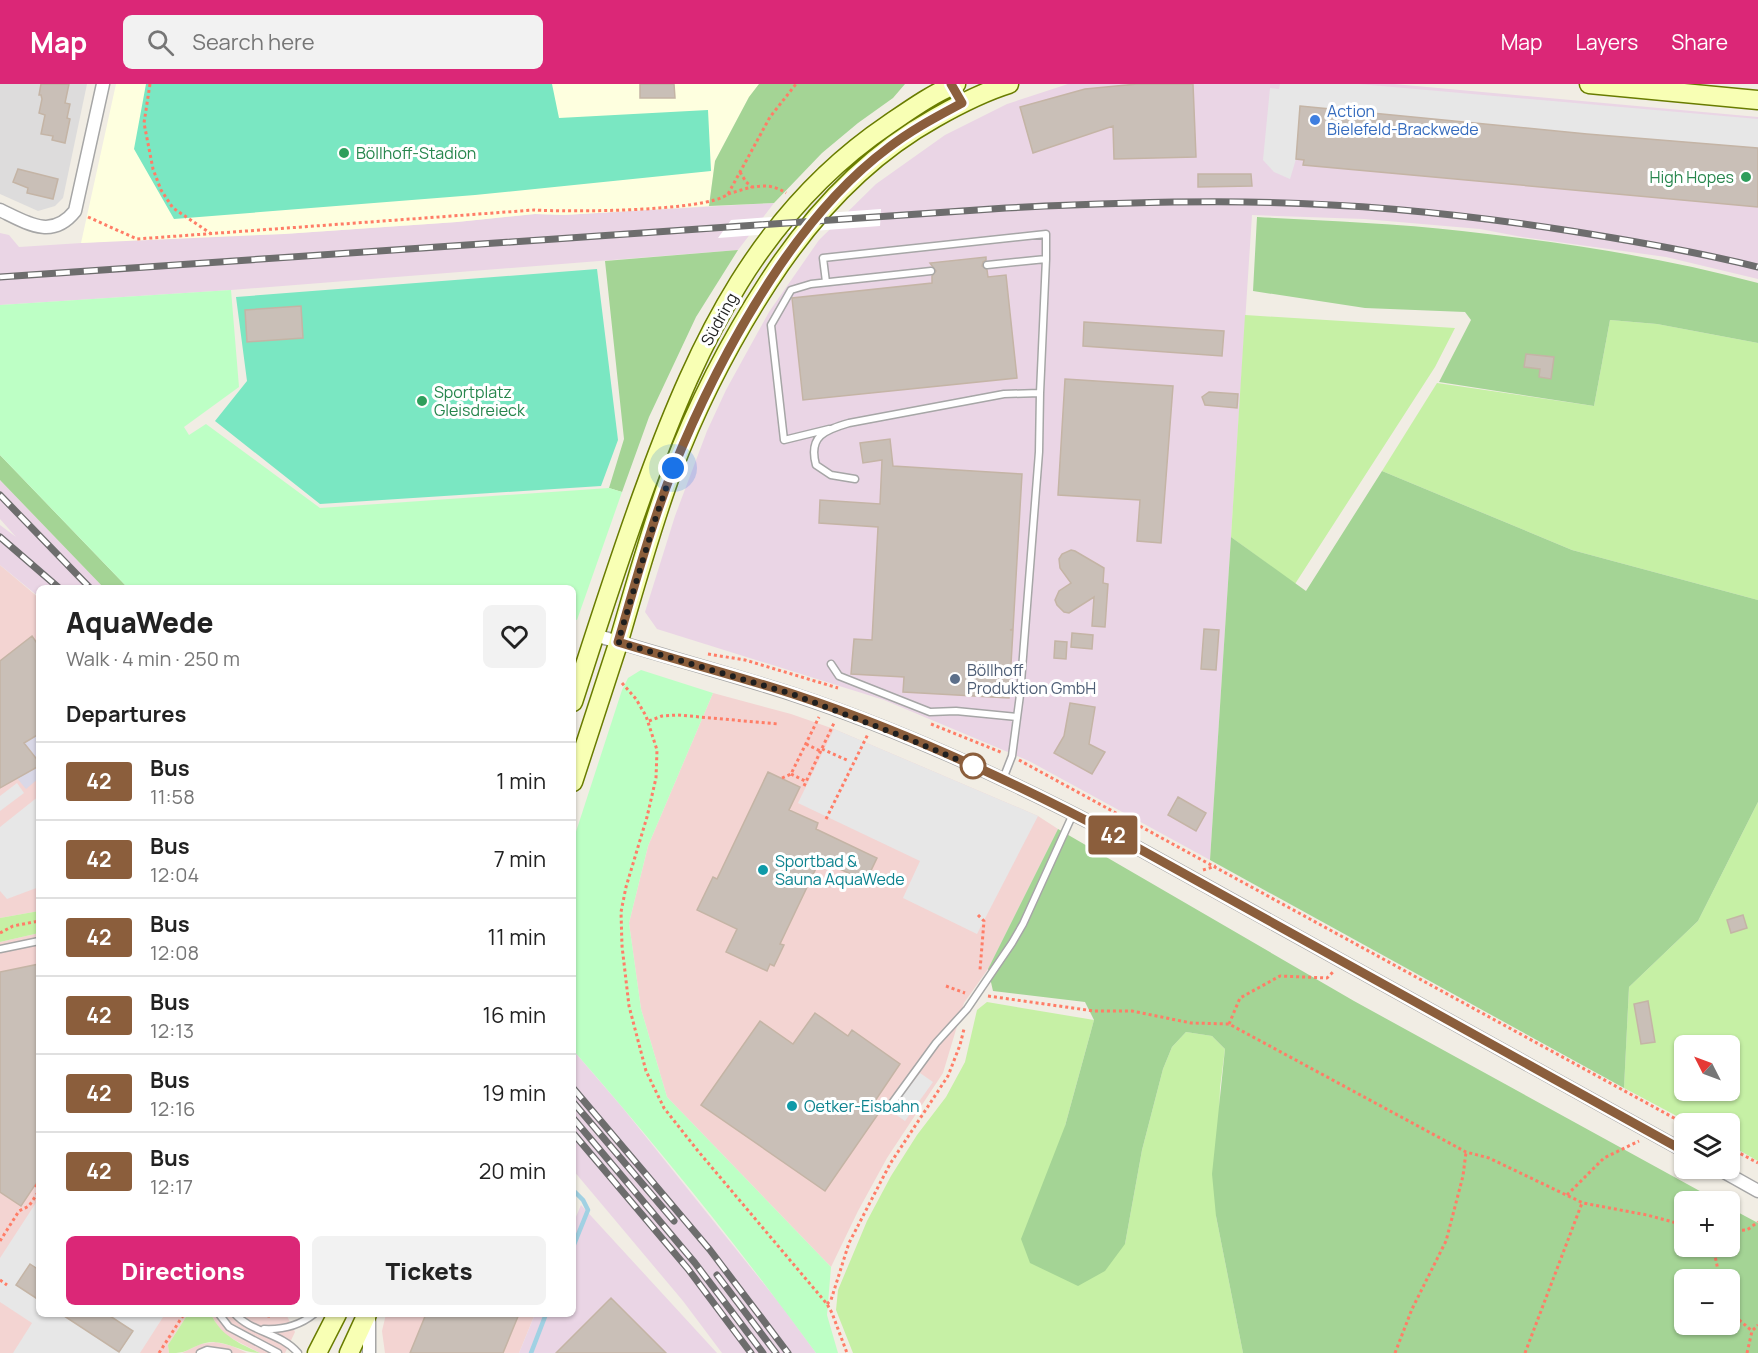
<!DOCTYPE html>
<html lang="en">
<head>
<meta charset="utf-8">
<style>
	body { margin:0; font-family:Manrope,sans-serif; background:#f2f2f2; color:#222; height:100vh; display:flex; flex-direction:column; font-size:22px; white-space:nowrap }
	* { box-sizing:border-box; margin:0 }
	p { font-size:20px; color:#767676 }
	.icon { flex:none; width:33px; height:33px; fill:none; stroke:currentColor; stroke-width:2; stroke-linecap:round; stroke-linejoin:round }
	.map { position:relative; flex:1; overflow:hidden }
	.side { position:absolute; left:36px; top:501px; width:540px; height:732px; display:flex; flex-direction:column; background:#fff; border-radius:9px; box-shadow:0 2px 4px #0004 }
	.side>* { flex:none }
	.badge { padding:0 12px; border-radius:4px; font-size:21px; line-height:39px }
	.needle { width:39px; rotate:312deg }
	.fabs { position:absolute; left:1674px; top:951px; display:grid; gap:12px }
	.fabs a { display:grid; place-items:center; width:66px; height:66px; border-radius:9px; background:#fff; box-shadow:0 2px 4px #0004; font-size:30px }
	.you { position:absolute; width:30px; height:30px; margin:-15px; border:4px solid #fff; border-radius:50%; background:#1a73e8; box-shadow:0 0 0 9px #1a73e833 }
	.map>.badge { position:absolute; translate:-50% -50%; box-shadow:0 0 0 3px #fff }
	h2 { padding:0 30px; font-size:22px; line-height:54px }
	.round { display:grid; place-items:center; flex:none; width:63px; height:63px; border-radius:9px; background:#f2f2f2 }
	.head { display:flex; align-items:center; justify-content:space-between; height:102px; padding:0 30px }
	h1 { font-size:28px; font-weight:800; line-height:45px }
	.action { display:flex; gap:12px; margin-top:auto; padding:12px 30px }
	.action a { flex:1; height:69px; border-radius:9px; background:#db2777; color:#fff; font-size:24px; font-weight:800; line-height:69px; text-align:center }
	.action a+a { background:#f2f2f2; color:#222 }
	ul { padding:0; list-style:none }
	li { display:flex; align-items:center; gap:18px; height:78px; padding:0 30px; border-top:2px solid #e0e0e0 }
	li div { flex:1 }
	li b { display:block; font-size:22px }
	li em { font-style:normal }
	li .badge { min-width:66px; font-weight:700; text-align:center }
	header { display:flex; align-items:center; gap:36px; box-sizing:border-box; height:84px; padding:0 30px; background:#db2777; color:#fff }
	header strong { font-size:28px }
	nav { display:flex; gap:33px; margin-inline-start:auto; font-size:21px }
	.search { width:420px; height:54px; background:#f2f2f2; display:flex; align-items:center; gap:15px; box-sizing:border-box; padding:0 21px; border-radius:9px; color:#767676; font-size:22px }
	.map>svg:first-child { display:block }
	.residential { fill:#dddcdc }
	.commercial { fill:#f3d4d2 }
	.industrial { fill:#ead5e5 }
	.education { fill:#feffdf }
	.grass { fill:#c6f0a5; fill-rule:evenodd }
	.forest { fill:#a4d495; fill-rule:evenodd }
	.park { fill:#bdffc5 }
	.pitch { fill:#7ae7c2 }
	.parking { fill:#e7e7e7 }
	.plaza { fill:#d9d8e7 }
	.pier { fill:#fff }
	.lines { fill:none; stroke-linecap:round; stroke-linejoin:round }
	.stream { stroke:#a0d1e3; stroke-width:4.5 }
	.building { fill:#c9bfb7; stroke:#c4b4a5; stroke-width:1.5 }
	.service-casing { stroke:#a6a6a6; stroke-width:9 }
	.minor-casing { stroke:#a6a6a6; stroke-width:15 }
	.secondary-casing { stroke:#697c00; stroke-width:21 }
	.path { stroke:#ff7d67; stroke-width:3; stroke-dasharray:3 3; stroke-linecap:butt }
	.service { stroke:#fff; stroke-width:6 }
	.minor { stroke:#fff; stroke-width:12 }
	.secondary { stroke:#f8ffb4; stroke-width:18 }
	.rail-casing { stroke:#6d6d6d; stroke-width:7 }
	.rail { stroke:#fff; stroke-width:4.5; stroke-dasharray:14; stroke-linecap:butt }
	.line-casing { stroke:#fff; stroke-width:14 }
	.line { stroke:#8b5e3c; stroke-width:9 }
	.walk { stroke:#1f1f1f; stroke-width:6; stroke-dasharray:0 10.8 }
	.shop-dot { fill:#3f7fe0; stroke:#fff; stroke-width:2 }
	.leisure-dot { fill:#2e9e5b; stroke:#fff; stroke-width:2 }
	.service-dot { fill:#5c6f8a; stroke:#fff; stroke-width:2 }
	.stop-dot { fill:#fff; stroke:#8b5e3c; stroke-width:3 }
	.culture-dot { fill:#0f9aa8; stroke:#fff; stroke-width:2 }
	.labels { text-anchor:middle; stroke-width:6; stroke-linejoin:round; paint-order:stroke }
	.shop-label { font-size:16px; fill:#366cbe; stroke:#fff; text-anchor:start }
	.leisure-label { font-size:16px; fill:#27864d; stroke:#fff; text-anchor:start }
	.street-label { font-size:16px; fill:#1f1f1f; stroke:#fff }
	.service-label { font-size:16px; fill:#4e5e75; stroke:#fff; text-anchor:start }
	.culture-label { font-size:16px; fill:#0d838f; stroke:#fff; text-anchor:start }
</style>
</head>
<body>
<header>
<strong>Map</strong>
<div class="search"><svg class="icon" aria-label="search" viewBox="0 0 24 24"><circle cx="10" cy="10" r="6"/><path d="M15 15l6 6"/></svg>Search here</div>
<nav><a>Map</a><a>Layers</a><a>Share</a></nav>
</header>
<div class="map">
<svg width="1758" height="1269" viewBox="0 0 1758 1269">
	<rect width="100%" height="100%" fill="#f1ede4"/>
	<path class="residential" d="M 0,0 L 87,0 L 63,114 L 55,122 L 38,127 L 0,110 Z"/>
	<path class="commercial" d="M 0,481 L 39,514 L 39,827 L 0,834 Z
		M 713,609 L 791,630 L 834,645 L 1038,732 L 1058,745 L 988,885 L 964,919 L 943,989 L 887,1074 L 858,1127 L 831,1183 L 667,1013 L 641,925 L 629,839 L 648,762 Z
		M 39,849 L 39,1230 L 188,1230 L 168,1261 L 169,1269 L 0,1269 L 0,858 Z
		M 211,1230 L 286,1230 L 295,1248 L 285,1269 L 260,1269 L 227,1252 L 218,1243 Z
		M 386,1230 L 535,1230 L 519,1269 L 385,1269 L 382,1247 Z
		M 216,1258 L 232,1262 L 247,1269 L 182,1269 L 200,1260 Z"/>
	<path class="industrial" d="M 1068,0 L 1394,0 L 1758,33 L 1758,195 L 1666,173 L 1522,153 L 1480,145 L 1364,135 L 1252,131 L 1210,776 L 1029,677 L 884,616 L 657,545 L 645,528 L 675,432 L 707,347 L 726,306 L 769,228 L 819,156 L 876,100 L 945,51 L 1007,20 Z
		M 774,119 L 738,166 L 231,206 L 0,221 L 0,149 L 9,151 L 19,163 L 175,153 L 284,150 L 457,138 L 535,130 L 564,131 Z
		M 0,396 L 104,504 L 39,504 L 39,513 L 0,481 L 0,441 L 16,453 L 0,435 Z
		M 573,966 L 622,1023 L 784,1225 L 816,1269 L 722,1269 L 683,1217 L 573,1086 Z
		M 581,1121 L 717,1269 L 519,1269 L 535,1230 L 573,1230 L 573,1140 Z"/>
	<path class="education" d="M 116,0 L 759,0 L 749,13 L 715,77 L 709,122 L 564,131 L 535,130 L 457,138 L 284,150 L 81,159 Z"/>
	<path class="grass" d="M 1245,231 L 1455,244 L 1435,283 L 1295,500 L 1231,453 Z
		M 1610,236 L 1657,240 L 1758,259 L 1758,516 L 1572,466 L 1382,387 L 1437,299 L 1594,322 Z
		M 1758,718 L 1758,1077 L 1730,1061 L 1730,1040 L 1690,1039 L 1624,1004 L 1629,903 L 1698,837 ZM 1684,962 L 1730,962 L 1730,1006 L 1684,1006 Z
		M 39,827 L 39,849 L 0,858 L 0,834 Z
		M 987,918 L 1094,936 L 1065,1042 L 1125,1160 L 1142,1066 L 1163,985 L 1172,963 L 1186,948 L 1212,952 L 1225,965 L 1220,1004 L 1216,1132 L 1243,1269 L 853,1269 L 836,1226 L 838,1206 L 867,1137 L 891,1092 L 917,1051 L 946,1013 L 965,978 L 977,926 Z
		M 188,1230 L 211,1230 C 221,1252 239,1259 260,1269 C 243,1269 231,1259 214,1258 C 201,1258 194,1264 183,1268 C 179,1269 173,1269 169,1269 L 168,1261 Z"/>
	<path class="forest" d="M 759,0 L 905,0 L 893,14 L 858,39 L 822,69 L 774,119 L 709,122 L 715,77 L 749,13 Z
		M 1257,133 C 1325,137 1394,139 1462,147 C 1561,158 1661,173 1758,199 L 1758,259 L 1657,240 L 1610,236 L 1594,322 L 1439,298 L 1471,236 L 1465,228 L 1365,224 L 1253,207 Z
		M 738,166 L 696,233 L 649,333 L 622,408 L 609,404 L 624,355 L 605,177 Z
		M 0,371 L 128,504 L 104,504 L 0,396 Z
		M 1382,387 L 1572,466 L 1758,516 L 1758,718 L 1698,837 L 1629,903 L 1624,1004 L 1210,776 L 1231,453 L 1306,507 Z
		M 1058,745 L 1354,917 L 1718,1117 L 1684,1118 L 1684,1162 L 1730,1162 L 1730,1124 L 1758,1139 L 1758,1269 L 1243,1269 L 1216,1132 L 1212,1090 L 1225,965 L 1212,952 L 1186,948 L 1172,963 L 1163,985 L 1142,1066 L 1125,1160 L 1105,1187 L 1078,1202 L 1030,1179 L 1021,1155 L 1065,1042 L 1094,936 L 1085,918 L 993,907 L 988,885 ZM 1684,1196 L 1730,1196 L 1730,1240 L 1684,1240 Z"/>
	<path class="park" d="M 231,206 L 239,303 L 184,343 L 189,351 L 206,340 L 320,424 L 609,404 L 622,408 L 577,536 L 573,535 L 573,504 L 128,504 L 0,371 L 0,221 Z
		M 641,586 L 713,609 L 648,762 L 629,839 L 641,925 L 667,1013 L 831,1183 L 827,1231 L 838,1269 L 816,1269 C 740,1165 658,1063 573,966 L 573,757 L 622,606 L 628,594 Z"/>
	<path class="pitch" d="M 146,0 L 552,0 L 559,34 L 708,26 L 711,87 L 475,111 L 174,135 L 134,65 Z
		M 597,185 L 618,356 L 601,402 L 320,420 L 215,337 L 247,297 L 236,213 Z"/>
	<path class="parking" d="M 1280,0 L 1359,0 L 1758,35 L 1758,64 L 1587,50 L 1300,22 L 1296,75 L 1290,95 L 1274,88 L 1263,76 L 1270,4 L 1279,5 Z
		M 834,645 L 1038,732 L 977,850 L 903,814 L 920,777 L 798,719 Z
		M 17,699 L 24,709 L 0,727 L 0,712 Z
		M 39,712 L 39,803 L 7,815 L 0,807 L 0,743 Z
		M 920,989 L 933,998 L 905,1037 L 891,1027 Z
		M 39,1114 L 39,1230 L 165,1230 L 140,1269 L 13,1269 L 32,1239 L 0,1218 L 0,1174 Z"/>
	<path class="plaza" d="M 39,650 L 39,694 L 26,705 L 6,681 L 24,659 Z"/>
	<path class="pier" d="M 881,125 L 880,142 L 718,154 L 731,136 Z"/>
	<g class="lines">
		<path class="stream" d="M 573,1106 L 583,1116 L 588,1126 L 573,1163
			M 531,1269 L 546,1230"/>
	</g>
	<path class="building" d="M 41,0 L 69,0 L 65,19 L 70,20 L 67,34 L 70,35 L 65,59 L 52,56 L 53,52 L 41,50 L 45,31 L 39,29 L 42,15 L 41,11 L 39,11 Z
		M 640,0 L 674,0 L 675,14 L 640,14 Z
		M 1137,0 L 1193,0 L 1196,73 L 1114,75 L 1113,42 L 1033,69 L 1020,23 L 1085,5 Z
		M 1300,22 L 1587,50 L 1758,64 L 1758,123 L 1303,81 L 1304,76 L 1296,75 Z
		M 18,85 L 58,95 L 53,115 L 27,109 L 28,104 L 13,98 Z
		M 1198,90 L 1251,90 L 1252,102 L 1198,103 Z
		M 986,173 L 986,176 L 983,178 L 982,182 L 987,186 L 988,193 L 1006,191 L 1017,294 L 803,316 L 792,214 L 932,199 L 932,192 L 936,187 L 930,179 Z
		M 301,222 L 303,254 L 247,258 L 245,226 Z
		M 1084,238 L 1224,247 L 1222,272 L 1083,262 Z
		M 1526,270 L 1554,273 L 1551,295 L 1539,293 L 1540,285 L 1524,283 Z
		M 1065,295 L 1173,302 L 1161,459 L 1137,457 L 1140,416 L 1058,411 Z
		M 1209,308 L 1238,310 L 1237,324 L 1205,321 L 1202,313 Z
		M 890,355 L 893,382 L 1022,390 L 1013,545 L 1010,546 L 1013,546 L 1009,614 L 903,608 L 904,593 L 851,590 L 854,555 L 872,556 L 878,443 L 819,439 L 820,416 L 880,420 L 882,376 L 863,379 L 860,359 Z
		M 1071,466 L 1075,467 L 1104,484 L 1103,499 L 1108,500 L 1105,543 L 1092,542 L 1094,513 L 1069,529 L 1064,528 L 1057,521 L 1055,516 L 1059,507 L 1071,499 L 1060,484 L 1059,475 L 1062,470 Z
		M 1204,545 L 1219,546 L 1216,586 L 1201,585 Z
		M 1072,549 L 1093,551 L 1092,565 L 1071,563 Z
		M 32,552 L 39,562 L 39,650 L 24,659 L 39,678 L 39,682 L 0,704 L 0,577 Z
		M 1055,557 L 1067,558 L 1066,575 L 1054,574 Z
		M 1070,619 L 1095,623 L 1089,660 L 1105,668 L 1092,690 L 1054,669 L 1064,652 Z
		M 768,688 L 800,703 L 789,726 L 818,739 L 816,745 L 877,774 L 866,797 L 820,776 L 780,860 L 784,861 L 774,882 L 770,880 L 767,887 L 726,868 L 737,845 L 697,826 L 713,793 L 717,795 Z
		M 1178,713 L 1206,729 L 1196,747 L 1168,731 Z
		M 1743,831 L 1747,844 L 1731,849 L 1727,836 Z
		M 39,880 L 39,1095 L 21,1122 L 0,1108 L 0,888 Z
		M 1648,917 L 1655,958 L 1641,960 L 1634,920 Z
		M 815,929 L 848,952 L 852,946 L 900,980 L 875,1017 L 883,1023 L 825,1107 L 701,1021 L 760,937 L 793,960 Z
		M 30,1180 L 39,1186 L 39,1216 L 16,1201 Z
		M 611,1214 L 666,1269 L 556,1269 Z
		M 61,1230 L 107,1230 L 133,1247 L 119,1268 Z
		M 426,1230 L 519,1230 L 503,1269 L 410,1269 Z"/>
	<g class="lines">
		<defs>
			<path id="service" d="M 987,181 L 1046,175 L 1040,309 L 1039,368 L 1020,611 L 1012,672 L 1003,695
				M 826,198 L 823,174 L 1046,150 L 1046,175
				M 829,345 L 784,356 L 771,241 L 791,206 L 811,200 L 931,187
				M 855,395 L 831,391 L 816,381 C 808,352 825,346 849,339 L 1004,310 L 1040,309
				M 831,580 L 839,592 L 930,628 L 956,627 L 1017,633
				M 0,865 L 39,857
				M 890,1022 L 936,959 L 967,925 L 1012,859 L 1023,840 L 1073,730
				M 219,1230 L 229,1243 L 278,1269
				M 235,1230 C 251,1248 281,1249 298,1269
				M 264,1245 C 283,1246 299,1242 314,1230
				M 200,1269 L 207,1266 L 228,1269"/>
			<path id="minor" d="M 0,126 C 27,139 52,156 75,127 L 103,0
				M 595,551 C 660,571 727,589 792,610 C 904,647 1014,698 1118,753 L 1684,1067
				M 1717,1084 L 1758,1107
				M 369,1231 L 369,1269"/>
			<path id="secondary" d="M 1589,0 L 1758,16
				M 573,618 C 597,544 620,471 647,398 C 699,256 760,127 889,40 C 911,25 932,10 956,0
				M 573,698 C 588,652 603,606 618,560 C 635,502 651,444 672,387 C 697,321 730,257 769,197 C 812,131 865,73 935,34 C 958,21 983,8 1009,0
				M 317,1269 L 337,1230
				M 349,1269 L 367,1230"/>
		</defs>
		<use href="#service" class="service-casing"/>
		<use href="#minor" class="minor-casing"/>
		<use href="#secondary" class="secondary-casing"/>
		<path class="path" d="M 150,0 L 144,39 L 153,85 L 161,106 L 173,124 L 210,149
			M 740,88 L 746,98 L 752,103
			M 728,110 C 748,104 767,96 786,109
			M 88,133 L 137,155 L 534,126 C 567,128 706,128 728,110 L 770,33 L 796,0
			M 708,570 L 745,576 L 838,604
			M 622,599 L 636,615 L 646,632 L 657,666 L 656,694 L 647,733 L 626,803 L 621,828 L 622,862 L 629,922 L 646,987 L 664,1024 L 698,1067 L 827,1220 L 832,1229 L 847,1269
			M 649,637 L 662,632 L 678,631 L 778,640
			M 931,640 L 1003,669
			M 806,660 L 820,667
			M 822,665 L 849,677
			M 1019,676 L 1685,1040
			M 38,682 L 39,684
			M 791,690 L 805,697
			M 782,694 L 791,690 L 819,633
			M 804,702 L 835,637
			M 826,735 L 868,650
			M 1203,786 L 1216,782
			M 978,831 L 984,837 L 980,886
			M 0,849 L 13,842 L 39,837
			M 946,902 L 965,909
			M 988,912 L 1094,927 L 1132,927 L 1191,939 L 1229,940 L 1466,1068 L 1489,1074 L 1583,1119 L 1647,1131 L 1684,1141
			M 1229,940 L 1240,914 L 1280,892 L 1327,894 L 1333,888
			M 1730,1064 L 1758,1079
			M 35,1101 L 39,1104
			M 1567,1111 L 1604,1074 L 1639,1057
			M 37,1129 L 39,1131
			M 1730,1147 L 1747,1146 L 1758,1138
			M 0,1157 L 19,1127 L 29,1122 L 39,1107
			M 1713,1162 L 1720,1196
			M 0,1196 L 7,1201
			M 827,1220 L 831,1216 L 849,1159 L 890,1080 L 948,992 L 960,961 L 964,945
			M 1730,1228 L 1752,1247
			M 261,1230 L 269,1232 L 285,1230
			M 159,1269 L 184,1230
			M 1395,1269 L 1412,1225 L 1446,1157 L 1463,1092 L 1466,1068
			M 1525,1269 L 1582,1119
			M 1747,1269 L 1752,1247 L 1758,1241"/>
		<use href="#service" class="service"/>
		<use href="#minor" class="minor"/>
		<use href="#secondary" class="secondary"/>
		<defs>
			<path id="rail" d="M 0,193 L 1006,124 C 1086,120 1166,117 1246,118 C 1355,119 1464,130 1571,147 C 1634,157 1697,168 1758,183
				M 0,411 L 90,504
				M 0,453 L 59,504
				M 573,1004 L 710,1166 L 788,1269
				M 573,1018 L 674,1137
				M 573,1034 L 695,1179 L 763,1269
				M 573,1049 L 688,1185 L 751,1269
				M 717,1191 L 776,1269"/>
		</defs>
		<use href="#rail" class="rail-casing"/>
		<use href="#rail" class="rail"/>
	</g>
	<g class="lines">
		<defs>
			<path id="line" d="M 951,0 L 962,19 C 936,33 911,46 888,64 C 841,99 803,146 771,195 C 732,255 700,318 673,385 C 651,441 635,500 618,558 C 676,576 735,591 793,610 C 905,647 1014,698 1118,753 L 1684,1067"/>
		</defs>
		<use href="#line" class="line-casing"/>
		<use href="#line" class="line"/>
		<path class="walk" d="M 673,384 L 656,433 L 618,558 L 792,610 L 904,653 L 982,686 L 973,682"/>
	</g>
	<circle class="shop-dot" cx="1315" cy="36" r="6"/>
	<g class="leisure-dot">
		<circle cx="344" cy="69" r="6"/>
		<circle cx="1746" cy="93" r="6"/>
		<circle cx="422" cy="317" r="6"/>
	</g>
	<circle class="service-dot" cx="955" cy="595" r="6"/>
	<circle class="stop-dot" cx="973" cy="682" r="12"/>
	<g class="culture-dot">
		<circle cx="763" cy="786" r="6"/>
		<circle cx="792" cy="1022" r="6"/>
	</g>
	<g class="labels">
		<g class="shop-label">
			<text x="1327" y="33">Action<tspan x="1327" dy="18">Bielefeld-Brackwede</tspan></text>
		</g>
		<g class="leisure-label">
			<text x="356" y="75">Böllhoff-Stadion</text>
			<text x="1734" y="99" text-anchor="end">High Hopes</text>
			<text x="434" y="314">Sportplatz<tspan x="434" dy="18">Gleisdreieck</tspan></text>
		</g>
		<g class="street-label">
			<text transform="translate(719 235) rotate(-61)" y="6">Südring</text>
		</g>
		<g class="service-label">
			<text x="967" y="592">Böllhoff<tspan x="967" dy="18">Produktion GmbH</tspan></text>
		</g>
		<g class="culture-label">
			<text x="775" y="783">Sportbad &amp;<tspan x="775" dy="18">Sauna AquaWede</tspan></text>
			<text x="804" y="1028">Oetker-Eisbahn</text>
		</g>
	</g>
</svg>
<div class="fabs">
<a><svg class="needle" viewBox="-14 -14 28 28"><path d="M0-13l5 13h-10z" fill="#e53935"/><path d="M0 13l5-13h-10z" fill="#767676"/></svg></a>
<a><svg class="icon" aria-label="layers" viewBox="0 0 24 24"><path d="M12 4l9 5-9 5-9-5zM3 14l9 5 9-5"/></svg></a>
<a>+</a>
<a>−</a>
</div>
<div class="you" style="left:673px;top:384px"></div>
<b class="badge" style="left:1113px;top:751px;background:#8b5e3c;color:#fff">42</b>
<section class="side">
<div class="head"><div><h1>AquaWede</h1><p>Walk · 4 min · 250 m</p></div><a class="round"><svg class="icon" aria-label="heart" viewBox="0 0 24 24"><path d="M12 20l-8-8c-3-5 5-10 8-4 3-6 11-1 8 4z"/></svg></a></div>
<h2>Departures</h2>
<ul>
<li><span class="badge" style="background:#8b5e3c;color:#fff">42</span><div><b>Bus</b><p>11:58</p></div><em>1 min</em></li>
<li><span class="badge" style="background:#8b5e3c;color:#fff">42</span><div><b>Bus</b><p>12:04</p></div><em>7 min</em></li>
<li><span class="badge" style="background:#8b5e3c;color:#fff">42</span><div><b>Bus</b><p>12:08</p></div><em>11 min</em></li>
<li><span class="badge" style="background:#8b5e3c;color:#fff">42</span><div><b>Bus</b><p>12:13</p></div><em>16 min</em></li>
<li><span class="badge" style="background:#8b5e3c;color:#fff">42</span><div><b>Bus</b><p>12:16</p></div><em>19 min</em></li>
<li><span class="badge" style="background:#8b5e3c;color:#fff">42</span><div><b>Bus</b><p>12:17</p></div><em>20 min</em></li>
</ul>
<div class="action"><a>Directions</a><a>Tickets</a></div>
</section>
</div>
</body>
</html>
